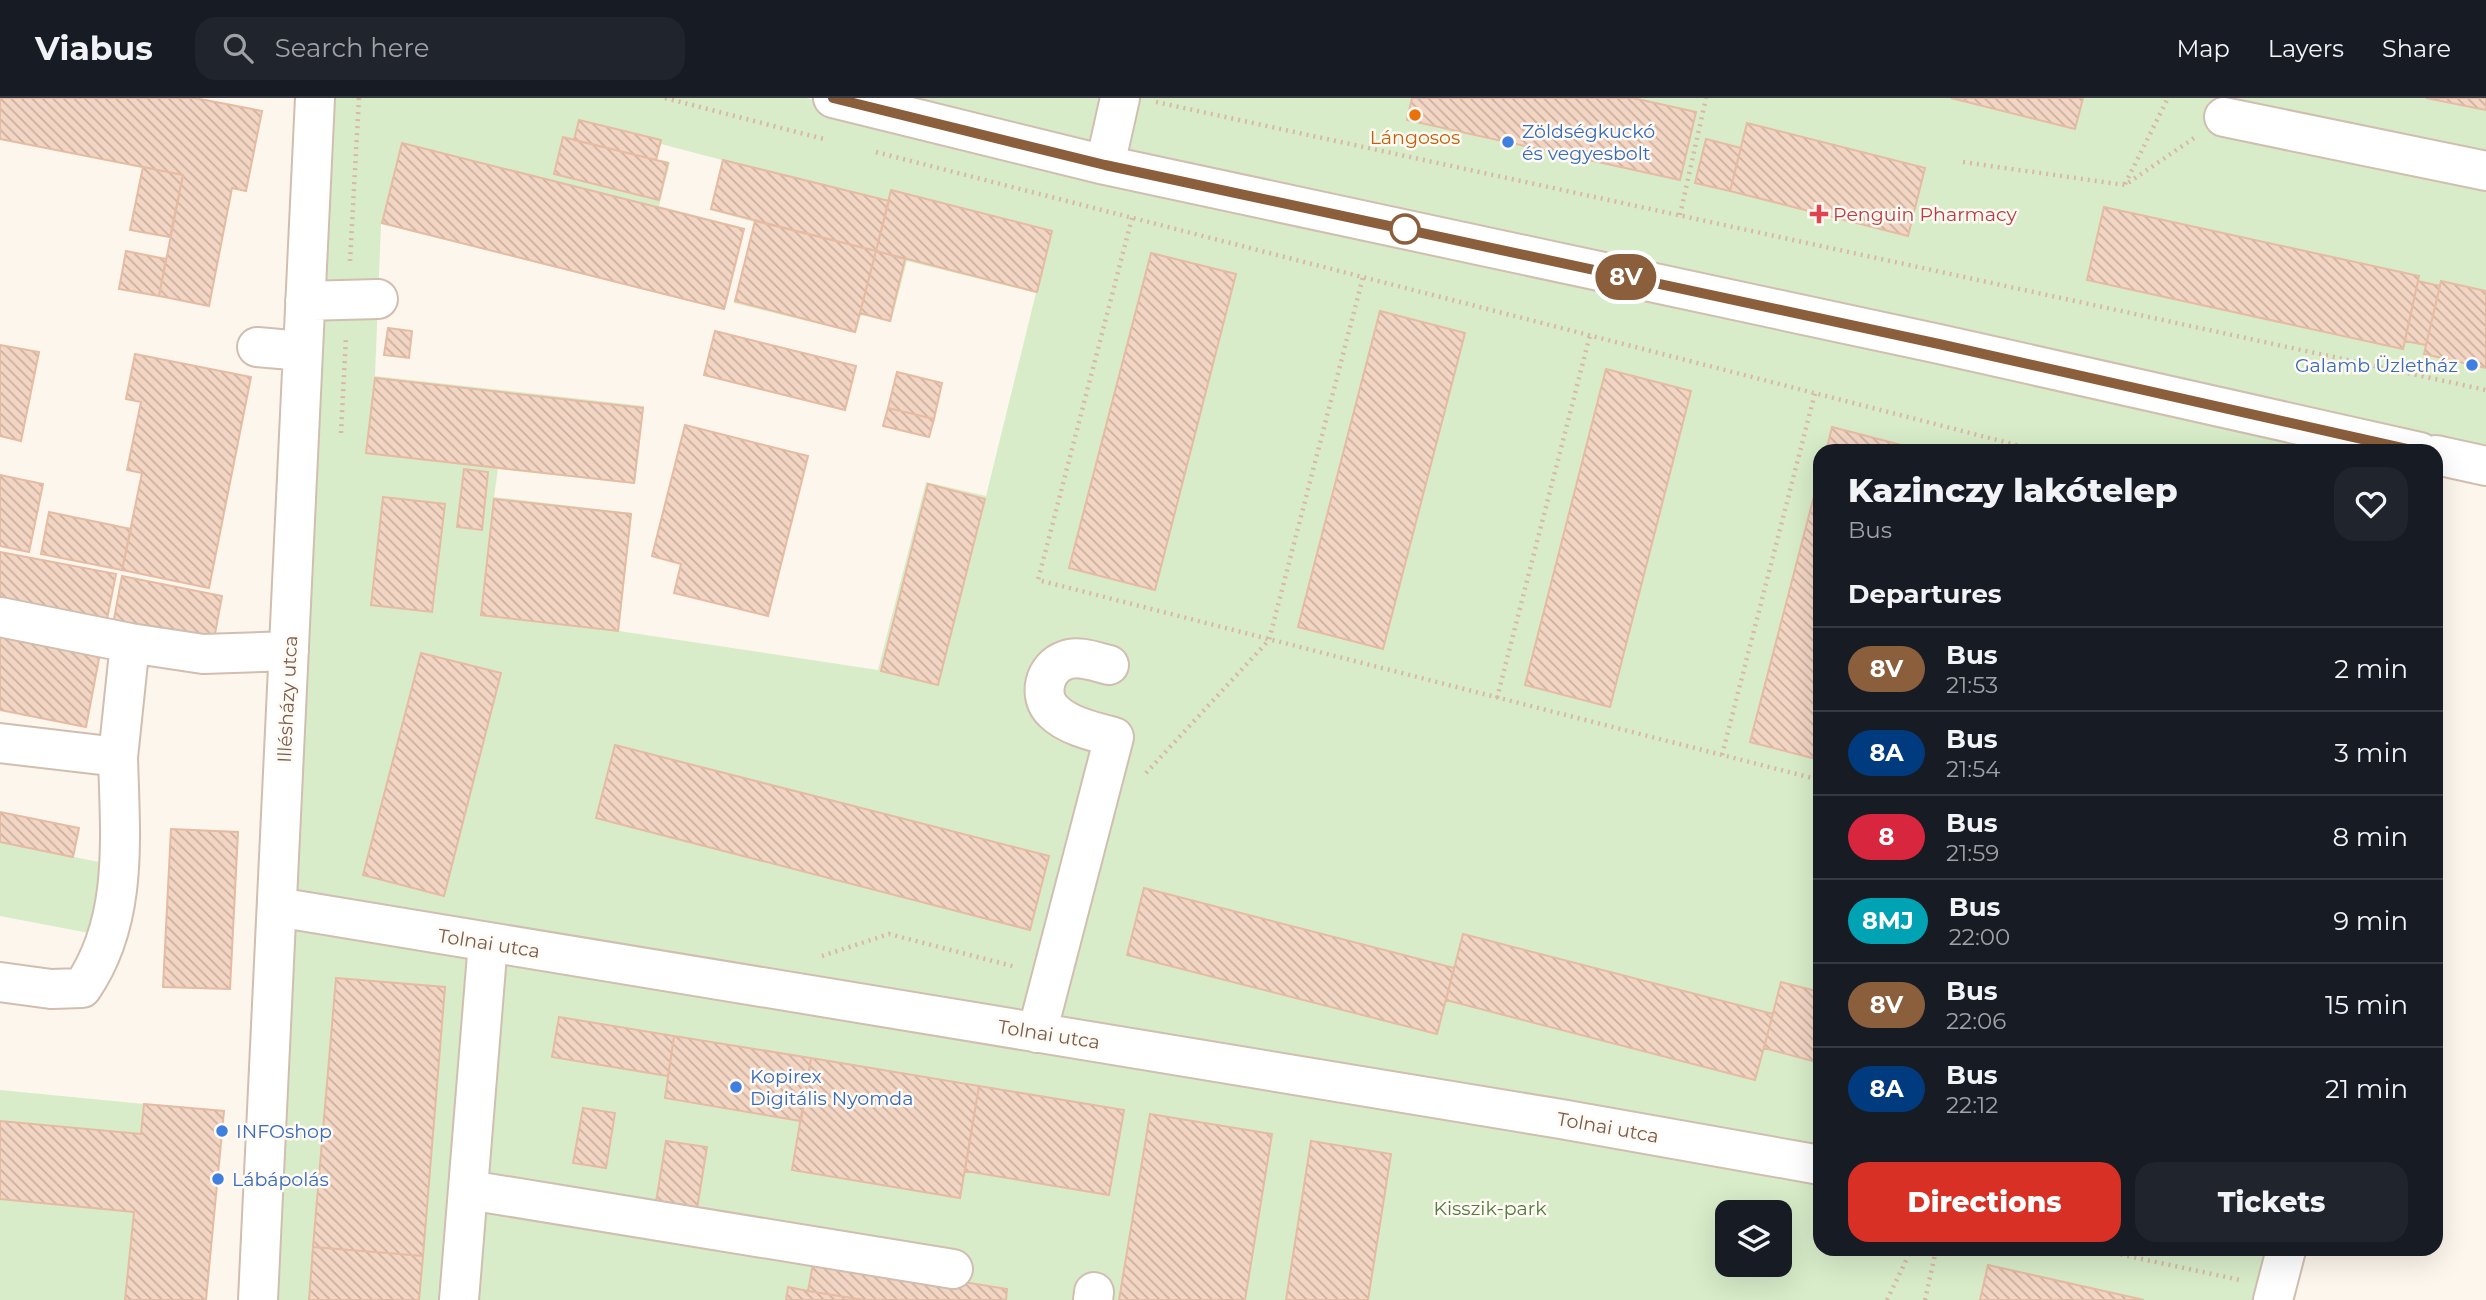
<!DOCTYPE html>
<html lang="en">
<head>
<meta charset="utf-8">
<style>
	body { margin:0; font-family:Montserrat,sans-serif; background:#20242c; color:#f1f3f6; height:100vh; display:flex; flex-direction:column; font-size:26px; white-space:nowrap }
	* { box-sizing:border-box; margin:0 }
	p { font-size:23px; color:#9ea1a6 }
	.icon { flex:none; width:38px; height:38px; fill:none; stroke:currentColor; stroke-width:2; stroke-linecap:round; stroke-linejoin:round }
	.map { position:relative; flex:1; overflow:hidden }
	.side { position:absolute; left:1813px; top:346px; width:630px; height:812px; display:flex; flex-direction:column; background:#171b24; border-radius:21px; box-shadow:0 7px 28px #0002 }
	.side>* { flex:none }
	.badge { padding:0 14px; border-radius:23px; font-size:24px; line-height:46px }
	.fabs { position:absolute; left:1715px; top:1102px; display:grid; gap:14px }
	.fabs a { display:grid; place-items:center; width:77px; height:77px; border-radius:14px; background:#171b24; box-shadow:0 7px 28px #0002; font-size:35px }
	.map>.badge { position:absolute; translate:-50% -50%; box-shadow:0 0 0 4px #fff }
	h2 { padding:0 35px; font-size:26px; line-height:63px }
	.round { display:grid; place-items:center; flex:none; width:74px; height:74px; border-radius:21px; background:#20242c }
	.overview { display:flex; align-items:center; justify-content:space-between; height:119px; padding:0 35px }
	h1 { font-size:33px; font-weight:800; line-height:52px }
	.cta { display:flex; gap:14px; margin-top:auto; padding:14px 35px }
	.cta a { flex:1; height:80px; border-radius:21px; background:#d93025; color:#fff; font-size:28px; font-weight:800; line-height:80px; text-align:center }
	.cta a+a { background:#20242c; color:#f1f3f6 }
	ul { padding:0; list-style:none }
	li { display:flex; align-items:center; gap:21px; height:84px; padding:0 35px; border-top:2px solid #363941 }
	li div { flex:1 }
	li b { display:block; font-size:26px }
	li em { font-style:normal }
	li .badge { min-width:77px; font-weight:700; text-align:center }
	header { display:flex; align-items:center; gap:42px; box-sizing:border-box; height:98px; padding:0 35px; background:#171b24; border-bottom:2px solid #363941 }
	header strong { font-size:33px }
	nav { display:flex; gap:38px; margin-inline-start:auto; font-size:24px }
	.search { width:490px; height:63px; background:#20242c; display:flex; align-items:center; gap:18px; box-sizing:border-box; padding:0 24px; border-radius:21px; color:#9ea1a6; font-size:26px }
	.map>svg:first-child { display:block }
	.park { fill:#d8ecc9; fill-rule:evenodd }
	.building { fill:url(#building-back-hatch); stroke:#e6bba3; stroke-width:2 }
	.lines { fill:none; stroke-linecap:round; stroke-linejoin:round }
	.minor-casing { stroke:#d1beb0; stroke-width:42 }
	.path { stroke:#d9b8a5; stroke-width:4.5; stroke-dasharray:2 5; stroke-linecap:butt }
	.minor { stroke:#fff; stroke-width:38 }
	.line-casing { stroke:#fff; stroke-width:16 }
	.line { stroke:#8b5e3c; stroke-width:10 }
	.food-dot { fill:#e8710a; stroke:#fffaf3; stroke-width:2.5 }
	.shop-dot { fill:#3f7fe0; stroke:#fffaf3; stroke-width:2.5 }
	.health-dot { fill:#e0444e; stroke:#fffaf3; stroke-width:2.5 }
	.stop-dot { fill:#fff; stroke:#8b5e3c; stroke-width:3.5 }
	.labels { text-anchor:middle; stroke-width:5; stroke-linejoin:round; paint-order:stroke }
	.shop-label { font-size:19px; fill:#366cbe; stroke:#fffaf3; text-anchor:start }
	.food-label { font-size:19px; fill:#c56008; stroke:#fffaf3 }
	.health-label { font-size:19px; fill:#be3a42; stroke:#fffaf3; text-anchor:start }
	.street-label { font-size:19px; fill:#7a5c4d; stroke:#fffaf3 }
	.park-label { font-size:19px; fill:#537a41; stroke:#fffaf3 }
</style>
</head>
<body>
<header>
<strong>Viabus</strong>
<div class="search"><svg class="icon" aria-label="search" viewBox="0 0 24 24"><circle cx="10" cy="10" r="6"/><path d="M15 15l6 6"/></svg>Search here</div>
<nav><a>Map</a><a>Layers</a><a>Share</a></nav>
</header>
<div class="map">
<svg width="2486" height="1202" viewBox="0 0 2486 1202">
	<defs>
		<pattern id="building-back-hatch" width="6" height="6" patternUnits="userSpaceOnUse" patternTransform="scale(1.75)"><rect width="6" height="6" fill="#f3d5c3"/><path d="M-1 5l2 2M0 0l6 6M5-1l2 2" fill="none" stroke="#cab0a1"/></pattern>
	</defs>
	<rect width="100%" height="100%" fill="#fdf6ec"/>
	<path class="park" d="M 330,0 L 806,0 L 1102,71 L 2361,353 L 1917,354 L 1917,350 L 1832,329 L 1826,353 L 1820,354 L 1820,375 L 1750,644 L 1820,662 L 1820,894 L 1781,884 L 1773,916 L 1464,836 L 1454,870 L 1145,790 L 1128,857 L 1437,936 L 1446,902 L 1755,982 L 1764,950 L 1820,965 L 1820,1054 L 291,795 ZM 579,22 L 660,42 L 656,62 L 668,66 L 659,102 L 554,76 L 563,39 L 574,42 ZM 661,46 L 722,62 L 710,112 L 754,124 L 734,205 L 856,235 L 861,217 L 891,224 L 907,163 L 1036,195 L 986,398 L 926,384 L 878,572 L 619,533 L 632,415 L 494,399 L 498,371 L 635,386 L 644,308 L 375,278 L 381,126 L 725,212 L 745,130 L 659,108 L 670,64 L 657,61 ZM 724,62 L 889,103 L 892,92 L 1051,132 L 1037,194 L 905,161 L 890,222 L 860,215 L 855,234 L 735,203 L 755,123 L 711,111 ZM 1151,155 L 1236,177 L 1154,492 L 1070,469 ZM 1380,214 L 1465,235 L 1383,551 L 1298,528 ZM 1606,271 L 1691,293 L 1610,608 L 1525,586 ZM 464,372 L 488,374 L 482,431 ZM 928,386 L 985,401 L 938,586 L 881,572 ZM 383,399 L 445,406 L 432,514 L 371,507 ZM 421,555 L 501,575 L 363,777 Z
		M 852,0 L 1114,0 L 1101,60 Z
		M 1126,0 L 2486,0 L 2486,360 L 1112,60 Z
		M 0,744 L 109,766 L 94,836 L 0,818 Z
		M 285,817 L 1820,1073 L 1820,1152 L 2250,1152 L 2279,1157 L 2267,1202 L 266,1202 ZM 1727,1115 L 1780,1115 L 1780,1167 L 1727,1167 Z
		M 0,992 L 144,1006 L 141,1036 L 0,1023 Z
		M 0,1101 L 134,1114 L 125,1202 L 0,1202 Z"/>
	<path class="building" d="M 0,0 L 195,0 L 262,13 L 246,93 L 232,90 L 209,208 L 159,198 L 183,77 L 0,41 Z
		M 1412,0 L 1633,0 L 1696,14 L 1680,82 L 1407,22 Z
		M 1951,0 L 2083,0 L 2075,31 Z
		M 2426,0 L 2486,0 L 2486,12 Z
		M 579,22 L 661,42 L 656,62 L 574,42 Z
		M 1747,25 L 1925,70 L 1908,138 L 1730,93 Z
		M 563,39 L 668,65 L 659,102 L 554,76 Z
		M 1706,41 L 1741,50 L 1730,93 L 1695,85 Z
		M 402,45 L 744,131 L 724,211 L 382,125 Z
		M 723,62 L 889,103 L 876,153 L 711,111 Z
		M 143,69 L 183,77 L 170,139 L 130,132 Z
		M 891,92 L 1052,133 L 1037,194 L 876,153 Z
		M 2104,109 L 2419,178 L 2403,251 L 2087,182 Z
		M 755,123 L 876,153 L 855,234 L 735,203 Z
		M 126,153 L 166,161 L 159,198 L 119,191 Z
		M 876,153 L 905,161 L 890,223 L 860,215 Z
		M 1151,155 L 1236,176 L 1155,492 L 1069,470 Z
		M 2418,183 L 2440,188 L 2426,247 L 2405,243 Z
		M 2441,183 L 2486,193 L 2486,270 L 2424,256 Z
		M 1380,213 L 1465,235 L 1383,551 L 1298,529 Z
		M 388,230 L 412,233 L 409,260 L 384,257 Z
		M 715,233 L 856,268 L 845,312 L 704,277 Z
		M 0,247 L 39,254 L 21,343 L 0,338 Z
		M 135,256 L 251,279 L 209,490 L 122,472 L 142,375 L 127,372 L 141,304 L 126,301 Z
		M 1606,271 L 1691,293 L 1610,609 L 1525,587 Z
		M 897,274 L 942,285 L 934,321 L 888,310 Z
		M 375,280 L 643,310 L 634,385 L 366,355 Z
		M 888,310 L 934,321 L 929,339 L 883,328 Z
		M 685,327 L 808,358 L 768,518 L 674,495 L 681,466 L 652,458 Z
		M 1832,329 L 1917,351 L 1917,354 L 1826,354 Z
		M 464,371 L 488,374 L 482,432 L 457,429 Z
		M 1820,375 L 1820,662 L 1750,644 Z
		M 0,377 L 43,386 L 29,454 L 0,448 Z
		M 928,386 L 985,401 L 938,587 L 881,573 Z
		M 383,399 L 445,406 L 432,514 L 371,507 Z
		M 494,401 L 631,416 L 618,533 L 481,517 Z
		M 49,414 L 131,431 L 122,472 L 41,456 Z
		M 0,454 L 116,476 L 105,531 L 0,510 Z
		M 122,478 L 222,498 L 212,552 L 112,532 Z
		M 0,530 L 101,550 L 86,629 L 0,612 Z
		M 421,555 L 501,575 L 444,798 L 363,777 Z
		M 615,647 L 1049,758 L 1030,832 L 596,720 Z
		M 0,714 L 79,730 L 73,759 L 0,744 Z
		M 171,731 L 238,734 L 230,891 L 163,889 Z
		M 1144,790 L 1454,870 L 1437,936 L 1127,857 Z
		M 1463,836 L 1773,916 L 1755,982 L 1446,902 Z
		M 336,880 L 445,889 L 423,1158 L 313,1149 Z
		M 1781,884 L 1820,894 L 1820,965 L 1764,950 Z
		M 559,919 L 674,938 L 668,978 L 552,959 Z
		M 674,938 L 811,960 L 801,1023 L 665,1000 Z
		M 811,960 L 979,988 L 960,1100 L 792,1072 Z
		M 979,988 L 1124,1012 L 1109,1097 L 965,1073 Z
		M 144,1006 L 224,1013 L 206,1202 L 125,1202 L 134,1114 L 0,1101 L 0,1023 L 141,1036 Z
		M 583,1010 L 615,1015 L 606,1070 L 573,1065 Z
		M 1150,1016 L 1272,1036 L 1245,1202 L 1119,1202 Z
		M 666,1043 L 707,1049 L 696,1117 L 655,1110 Z
		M 1311,1043 L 1391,1056 L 1368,1202 L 1286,1202 Z
		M 313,1149 L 423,1158 L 419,1202 L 309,1202 Z
		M 814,1160 L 1007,1191 L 1006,1202 L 864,1202 L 808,1193 Z
		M 1988,1167 L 2144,1202 L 1980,1202 Z
		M 788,1189 L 808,1193 L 864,1202 L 786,1202 Z"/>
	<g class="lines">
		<defs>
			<path id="minor" d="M 833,0 L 1105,67 L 1939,246 L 2420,354
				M 2224,19 L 2486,73
				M 1105,67 L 1120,0
				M 305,203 L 378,201
				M 257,249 L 303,253
				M 2436,357 L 2486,368
				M 0,519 L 130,545 L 203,556 L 289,553
				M 0,645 L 118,659 L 130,545
				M 277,809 L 1561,1021 L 1820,1067
				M 0,884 L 51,891 L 82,890 C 129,822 120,738 118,659
				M 1037,935 L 1114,639 C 1095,634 1068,628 1054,614 C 1037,599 1044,569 1066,562 C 1079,557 1096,564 1109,567
				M 469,1092 L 953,1171
				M 258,1202 L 315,0
				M 459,1202 L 488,844
				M 1093,1202 L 1094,1194
				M 2273,1202 L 2286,1152"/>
		</defs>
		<use href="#minor" class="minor-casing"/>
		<path class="path" d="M 665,0 L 824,41
			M 1156,4 L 2486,292
			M 876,54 L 2044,354
			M 1963,64 L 2125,87 L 2194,40
			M 2125,86 L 2168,0
			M 1680,117 L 1706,0
			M 1132,120 L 1038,482 L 1820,682
			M 350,163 L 359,0
			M 341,335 L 346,239
			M 1497,600 L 1590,237
			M 1722,657 L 1815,295
			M 1146,675 L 1269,542 L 1363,179
			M 822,858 L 889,836 L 1016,869
			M 2100,1152 L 2240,1182
			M 1887,1202 L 1911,1152
			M 1925,1202 L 1936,1152"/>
		<use href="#minor" class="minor"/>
	</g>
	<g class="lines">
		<defs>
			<path id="line" d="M 833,0 L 1105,67 L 1939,246 L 2420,354"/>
		</defs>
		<use href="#line" class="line-casing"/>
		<use href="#line" class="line"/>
	</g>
	<circle class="food-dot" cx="1415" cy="17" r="7"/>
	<g class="shop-dot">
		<circle cx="1508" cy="44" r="7"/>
		<circle cx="2472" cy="267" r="7"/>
		<circle cx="736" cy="989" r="7"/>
		<circle cx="222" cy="1033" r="7"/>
		<circle cx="218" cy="1081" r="7"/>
	</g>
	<path class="health-dot" d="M1815.5 105.5h7v7h7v7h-7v7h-7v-7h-7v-7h7z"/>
	<circle class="stop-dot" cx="1405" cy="131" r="14"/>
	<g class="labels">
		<g class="shop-label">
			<text x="1522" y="40">Zöldségkuckó<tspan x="1522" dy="22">és vegyesbolt</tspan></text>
			<text x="2458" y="274" text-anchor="end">Galamb Üzletház</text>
			<text x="750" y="985">Kopirex<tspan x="750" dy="22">Digitális Nyomda</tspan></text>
			<text x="236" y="1040">INFOshop</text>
			<text x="232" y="1088">Lábápolás</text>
		</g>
		<g class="food-label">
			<text x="1415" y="46">Lángosos</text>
		</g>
		<g class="health-label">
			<text x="1833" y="123">Penguin Pharmacy</text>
		</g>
		<g class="street-label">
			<text transform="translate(287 601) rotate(-87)" y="7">Illésházy utca</text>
			<text transform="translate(489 845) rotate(9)" y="7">Tolnai utca</text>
			<text transform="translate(1049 936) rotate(9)" y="7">Tolnai utca</text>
			<text transform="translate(1608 1029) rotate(10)" y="7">Tolnai utca</text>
		</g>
		<g class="park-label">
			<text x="1490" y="1117">Kisszik-park</text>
		</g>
	</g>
</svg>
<div class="fabs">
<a><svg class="icon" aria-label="layers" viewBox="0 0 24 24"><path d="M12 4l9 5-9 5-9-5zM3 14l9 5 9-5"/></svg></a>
</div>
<b class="badge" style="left:1626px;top:179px;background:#8b5e3c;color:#fff">8V</b>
<section class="side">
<div class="overview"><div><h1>Kazinczy lakótelep</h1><p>Bus</p></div><a class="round"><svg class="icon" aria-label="heart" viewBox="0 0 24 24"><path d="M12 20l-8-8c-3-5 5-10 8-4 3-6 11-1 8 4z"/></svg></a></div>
<h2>Departures</h2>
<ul>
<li><span class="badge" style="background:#8b5e3c;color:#fff">8V</span><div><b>Bus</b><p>21:53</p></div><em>2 min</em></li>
<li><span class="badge" style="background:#003b80;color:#fff">8A</span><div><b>Bus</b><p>21:54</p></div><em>3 min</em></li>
<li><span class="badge" style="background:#d7263d;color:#fff">8</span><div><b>Bus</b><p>21:59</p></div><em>8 min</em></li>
<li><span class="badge" style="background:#00a3b4;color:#fff">8MJ</span><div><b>Bus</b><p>22:00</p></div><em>9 min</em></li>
<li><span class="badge" style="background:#8b5e3c;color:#fff">8V</span><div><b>Bus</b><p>22:06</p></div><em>15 min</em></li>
<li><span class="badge" style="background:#003b80;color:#fff">8A</span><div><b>Bus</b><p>22:12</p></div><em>21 min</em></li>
</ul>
<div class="cta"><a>Directions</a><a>Tickets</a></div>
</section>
</div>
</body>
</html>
